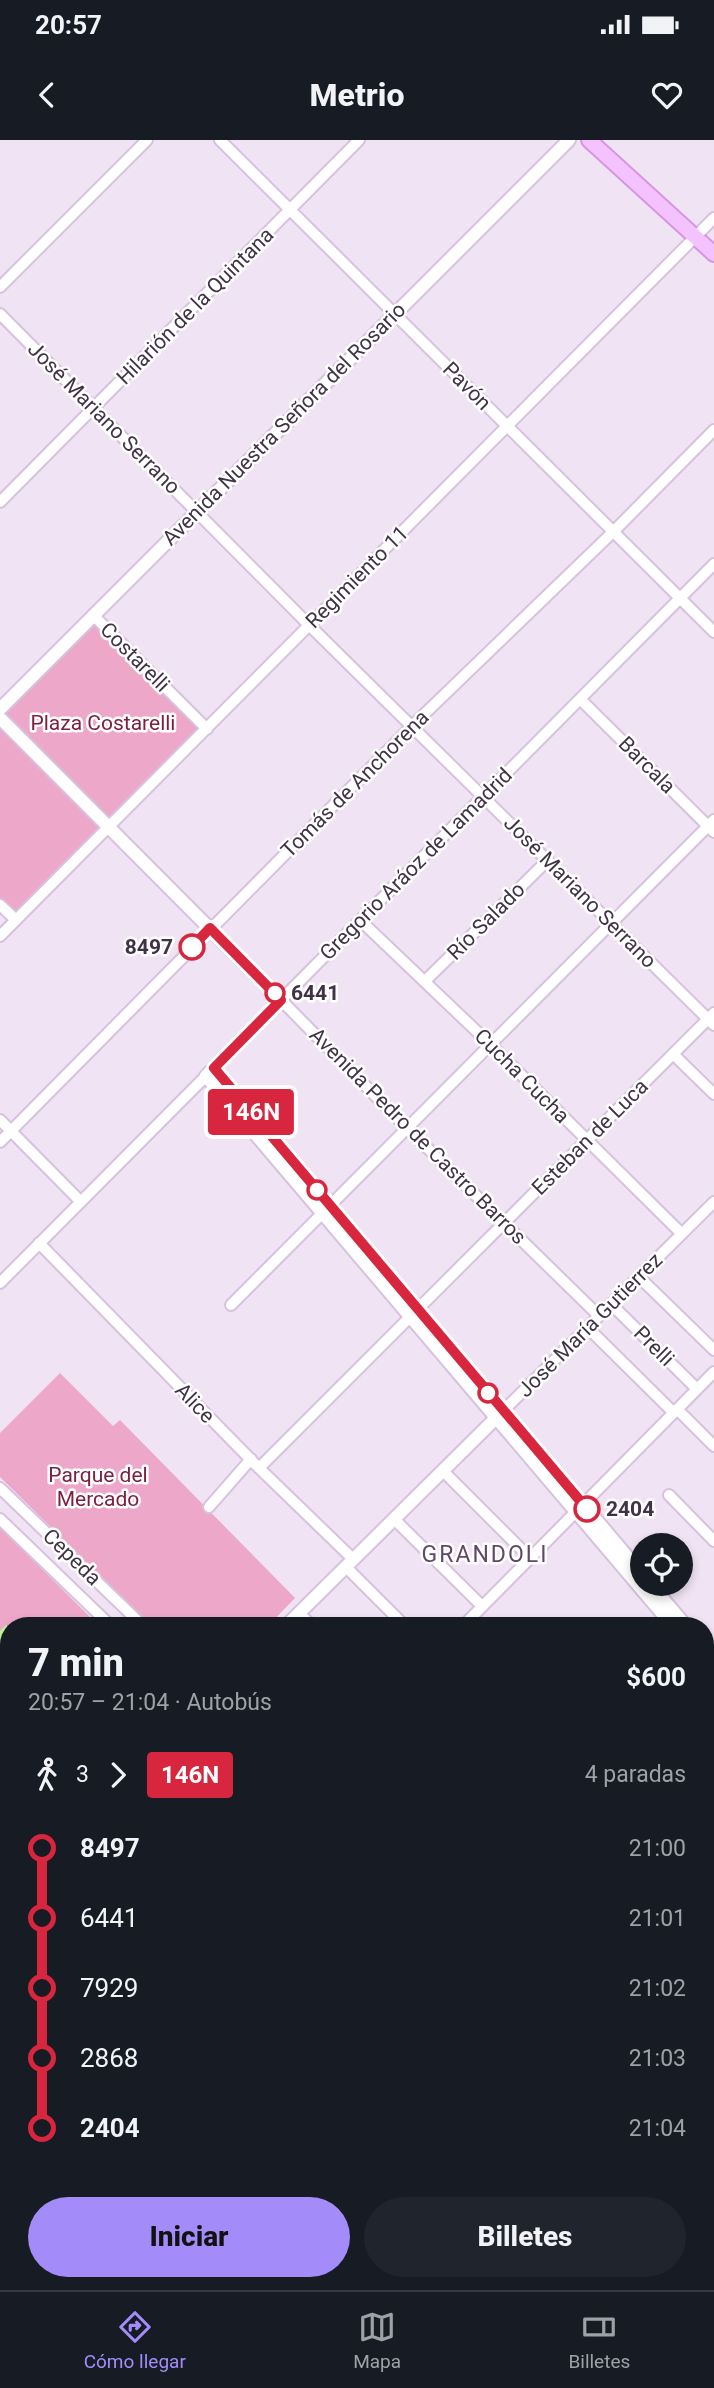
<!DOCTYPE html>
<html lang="es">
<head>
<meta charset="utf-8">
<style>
	body { margin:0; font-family:Roboto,sans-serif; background:#20242c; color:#f1f3f6; height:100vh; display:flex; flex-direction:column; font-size:26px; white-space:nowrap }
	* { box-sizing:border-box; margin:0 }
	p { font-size:23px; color:#9ea1a6 }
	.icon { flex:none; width:38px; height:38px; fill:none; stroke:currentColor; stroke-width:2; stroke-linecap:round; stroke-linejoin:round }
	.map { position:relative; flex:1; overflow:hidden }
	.details { position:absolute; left:0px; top:1477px; width:714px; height:674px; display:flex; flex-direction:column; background:#171b24; border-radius:28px 28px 0 0; box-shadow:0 4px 10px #0003 }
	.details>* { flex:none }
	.badge { padding:0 14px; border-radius:5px; font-size:24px; line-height:46px }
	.buttons { position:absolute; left:630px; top:1393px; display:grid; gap:14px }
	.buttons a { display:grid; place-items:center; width:63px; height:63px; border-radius:50%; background:#171b24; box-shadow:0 4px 10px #0003; font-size:35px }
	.map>.badge { position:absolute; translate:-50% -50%; box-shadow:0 0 0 4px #fff }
	.legs { display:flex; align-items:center; gap:10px; height:77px; padding:0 28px; font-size:23px }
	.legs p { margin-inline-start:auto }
	.headline { display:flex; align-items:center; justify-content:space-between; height:119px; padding:0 28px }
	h1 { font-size:38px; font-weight:800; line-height:52px }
	.button { display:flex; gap:14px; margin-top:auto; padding:14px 28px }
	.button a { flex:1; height:80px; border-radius:42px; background:#a38cfa; color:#111; font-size:28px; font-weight:800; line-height:80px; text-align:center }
	.button a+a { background:#20242c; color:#f1f3f6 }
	ul { padding:0 28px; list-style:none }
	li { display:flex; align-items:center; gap:24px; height:70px; font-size:26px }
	li i { display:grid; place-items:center; width:10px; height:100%; margin:0 9px; background:currentColor }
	li i::after { content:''; width:18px; height:18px; margin:-9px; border:5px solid; border-radius:50%; background:#171b24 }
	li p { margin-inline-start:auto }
	li:first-child i { background:linear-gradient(#0000 50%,currentColor 0) }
	li:last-child i { background:linear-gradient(currentColor 50%,#0000 0) }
	.status { display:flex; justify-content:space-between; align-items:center; height:49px; padding:0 35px; background:#171b24; direction:ltr }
	.status svg { height:19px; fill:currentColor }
	header { display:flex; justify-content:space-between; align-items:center; height:91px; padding:0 28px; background:#171b24; font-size:32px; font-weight:800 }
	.menu { display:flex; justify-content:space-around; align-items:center; height:98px; border-top:2px solid #363941; background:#171b24; font-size:19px; color:#9ea1a6 }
	.menu a { display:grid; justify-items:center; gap:4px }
	.menu .selected { color:#a38cfa }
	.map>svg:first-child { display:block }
	.green { fill:#eda8c9 }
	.water { fill:#cbf899 }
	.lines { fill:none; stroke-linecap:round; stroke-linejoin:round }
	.minor-casing { stroke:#d7c2de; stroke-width:14 }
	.tertiary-casing { stroke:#d7c2de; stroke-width:16 }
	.secondary-casing { stroke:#d696e5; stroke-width:18 }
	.primary-casing { stroke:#cb55f0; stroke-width:19 }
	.minor { stroke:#fff; stroke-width:10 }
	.tertiary { stroke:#fff; stroke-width:12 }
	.secondary { stroke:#f4c2ff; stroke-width:14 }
	.primary { stroke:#e791ff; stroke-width:16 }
	.line-1-casing { stroke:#fff; stroke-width:16 }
	.line-1 { stroke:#d7263d; stroke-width:10 }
	.stop-1-dot { fill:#fff; stroke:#d7263d; stroke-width:3.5 }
	.labels { text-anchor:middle; stroke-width:5; stroke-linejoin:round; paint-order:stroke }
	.street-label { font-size:21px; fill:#403346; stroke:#fff }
	.park-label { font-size:21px; fill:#7e203e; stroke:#fff }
	.stop-label { font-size:21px; font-weight:bold; fill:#403346; stroke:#fff; text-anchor:start }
	.neighbourhood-label { font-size:23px; letter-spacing:2px; fill:#5f496a; stroke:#fff }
</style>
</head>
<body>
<div class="status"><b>20:57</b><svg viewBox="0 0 49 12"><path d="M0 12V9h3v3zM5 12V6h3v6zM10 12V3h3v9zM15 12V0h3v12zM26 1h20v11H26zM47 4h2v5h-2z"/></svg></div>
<header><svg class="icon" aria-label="back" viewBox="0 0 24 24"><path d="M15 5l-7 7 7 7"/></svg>Metrio<svg class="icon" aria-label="heart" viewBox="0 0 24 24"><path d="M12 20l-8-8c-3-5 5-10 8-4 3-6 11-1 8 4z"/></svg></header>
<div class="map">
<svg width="714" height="2150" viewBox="0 0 714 2150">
	<rect width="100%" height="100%" fill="#f0e4f4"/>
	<path class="green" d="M 93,475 L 207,589 L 16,780 L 0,765 L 0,569 Z
		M 60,1233 L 113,1286 L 120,1280 L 295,1458 L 268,1486 L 151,1486 L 0,1337 L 0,1293 Z
		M 0,1387 L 99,1486 L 9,1486 L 9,1729 L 0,1738 Z
		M 0,2000 L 9,2007 L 9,2142 L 162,2142 L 171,2150 L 0,2150 Z"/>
	<path class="water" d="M 6,1485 L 9,1487 L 9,1527 L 0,1536 L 0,1491 Z"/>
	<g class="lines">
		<defs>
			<path id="minor" d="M 220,0 L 714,492
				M 0,147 L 147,0
				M 0,174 L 309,485 L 714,885
				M 0,362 L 359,0
				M 93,475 L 207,589
				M 580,559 L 714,692
				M 0,765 L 16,780
				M 360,780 L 490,904 L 682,1094
				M 0,796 L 714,78
				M 425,841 L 548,720
				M 673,914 L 714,954
				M 0,980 L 81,1062
				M 0,1002 L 413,585 L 614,391 L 714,290
				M 39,1103 L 259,1328 L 353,1419
				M 639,1137 L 714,1210
				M 0,1143 L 206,936
				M 611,1164 L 697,1249
				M 231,1165 L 714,680
				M 599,1176 L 407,988 L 281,860 L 714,424
				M 587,1187 L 673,1272
				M 677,1269 L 714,1306
				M 500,1274 L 714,1062
				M 259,1328 L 714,873
				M 443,1331 L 530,1418
				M 0,1348 L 143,1486
				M 669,1355 L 714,1401
				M 209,1367 L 251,1319
				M 0,1379 L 111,1486
				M 394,1379 L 482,1466
				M 346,1427 L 405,1486
				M 299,1473 L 312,1486
				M 557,1485 L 557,1486
				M 463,1486 L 714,1232
				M 0,2000 L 9,2007
				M 162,2142 L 171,2150
				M 333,2142 L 333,2150
				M 283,2150 L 291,2142
				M 713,2150 L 714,2149"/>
			<path id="tertiary" d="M 0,569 L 569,0
				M 0,578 L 281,860 L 206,936 L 673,1486
				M 214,928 L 642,1434
				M 650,1444 L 686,1486
				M 286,1486 L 496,1278
				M 705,1509 L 714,1519
				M 705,1524 L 714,1535
				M 0,1754 L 9,1746
				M 0,1775 L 9,1766"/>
			<path id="secondary" d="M 589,0 L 714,114"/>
			<path id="primary" d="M 705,1743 L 714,1734
				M 299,2150 L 307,2142"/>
		</defs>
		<use href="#minor" class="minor-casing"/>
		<use href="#tertiary" class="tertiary-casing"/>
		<use href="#secondary" class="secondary-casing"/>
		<use href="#primary" class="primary-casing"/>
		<use href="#minor" class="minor"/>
		<use href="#tertiary" class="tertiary"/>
		<use href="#secondary" class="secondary"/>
		<use href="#primary" class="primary"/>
	</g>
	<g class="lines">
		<defs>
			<path id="line-1" d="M 192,807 L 210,788 L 281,860 L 214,928 L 587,1369"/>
		</defs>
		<use href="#line-1" class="line-1-casing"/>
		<use href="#line-1" class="line-1"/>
	</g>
	<g class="stop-1-dot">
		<circle cx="192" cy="807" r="12"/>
		<circle cx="275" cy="853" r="9"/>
		<circle cx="317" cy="1050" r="9"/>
		<circle cx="488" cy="1253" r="9"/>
		<circle cx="587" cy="1369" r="12"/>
	</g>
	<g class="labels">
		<g class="street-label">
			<text transform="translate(195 166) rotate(-45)" y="7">Hilarión de la Quintana</text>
			<text transform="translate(467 246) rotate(45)" y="7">Pavón</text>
			<text transform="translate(104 278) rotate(45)" y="7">José Mariano Serrano</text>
			<text transform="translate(284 284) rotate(-45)" y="7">Avenida Nuestra Señora del Rosario</text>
			<text transform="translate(357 437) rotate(-45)" y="7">Regimiento 11</text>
			<text transform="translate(135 517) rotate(45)" y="7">Costarelli</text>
			<text transform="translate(647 625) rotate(45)" y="7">Barcala</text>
			<text transform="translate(355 644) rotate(-45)" y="7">Tomás de Anchorena</text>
			<text transform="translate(416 724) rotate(-45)" y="7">Gregorio Aráoz de Lamadrid</text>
			<text transform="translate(580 752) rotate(45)" y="7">José Mariano Serrano</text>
			<text transform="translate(486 781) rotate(-45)" y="7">Río Salado</text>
			<text transform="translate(522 936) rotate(45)" y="7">Cucha Cucha</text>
			<text transform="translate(418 996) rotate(45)" y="7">Avenida Pedro de Castro Barros</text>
			<text transform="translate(590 997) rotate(-45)" y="7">Esteban de Luca</text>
			<text transform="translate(590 1185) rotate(-45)" y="7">José María Gutierrez</text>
			<text transform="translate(654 1206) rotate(45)" y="7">Prelli</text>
			<text transform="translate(195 1263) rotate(46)" y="7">Alice</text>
			<text transform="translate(72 1417) rotate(44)" y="7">Cepeda</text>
		</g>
		<g class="park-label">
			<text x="103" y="590">Plaza Costarelli</text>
			<text x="98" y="1342">Parque del<tspan x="98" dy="24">Mercado</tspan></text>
		</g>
		<g class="stop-label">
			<text x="173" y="814" text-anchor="end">8497</text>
			<text x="291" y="860">6441</text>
			<text x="606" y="1376">2404</text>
		</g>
		<g class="neighbourhood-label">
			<text x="485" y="1422">GRANDOLI</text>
		</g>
	</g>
</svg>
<div class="buttons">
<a><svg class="icon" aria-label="locate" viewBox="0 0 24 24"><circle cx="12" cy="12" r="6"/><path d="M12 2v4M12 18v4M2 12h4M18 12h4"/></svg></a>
</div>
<b class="badge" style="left:251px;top:972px;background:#d7263d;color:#fff">146N</b>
<section class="details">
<div class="headline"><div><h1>7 min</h1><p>20:57 – 21:04 · Autobús</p></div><b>$600</b></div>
<div class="legs"><svg class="icon" aria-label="walk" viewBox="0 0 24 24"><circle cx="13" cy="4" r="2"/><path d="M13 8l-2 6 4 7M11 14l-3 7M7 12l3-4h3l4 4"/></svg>3<svg class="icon" aria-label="forward" viewBox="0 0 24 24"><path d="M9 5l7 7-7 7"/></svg><b class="badge" style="background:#d7263d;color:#fff">146N</b><p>4 paradas</p></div>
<ul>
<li><i style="color:#d7263d"></i><b>8497</b><p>21:00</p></li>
<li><i style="color:#d7263d"></i><span>6441</span><p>21:01</p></li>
<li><i style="color:#d7263d"></i><span>7929</span><p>21:02</p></li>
<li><i style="color:#d7263d"></i><span>2868</span><p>21:03</p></li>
<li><i style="color:#d7263d"></i><b>2404</b><p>21:04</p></li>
</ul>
<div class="button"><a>Iniciar</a><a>Billetes</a></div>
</section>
</div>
<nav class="menu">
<a class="selected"><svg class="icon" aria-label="directions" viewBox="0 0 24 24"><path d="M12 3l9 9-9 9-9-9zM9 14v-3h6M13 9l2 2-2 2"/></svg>Cómo llegar</a>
<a><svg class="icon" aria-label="map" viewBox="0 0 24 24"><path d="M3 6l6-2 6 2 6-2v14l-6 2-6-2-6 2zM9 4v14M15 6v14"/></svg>Mapa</a>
<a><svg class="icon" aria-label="tickets" viewBox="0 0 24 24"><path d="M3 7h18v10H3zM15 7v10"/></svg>Billetes</a>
</nav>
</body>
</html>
